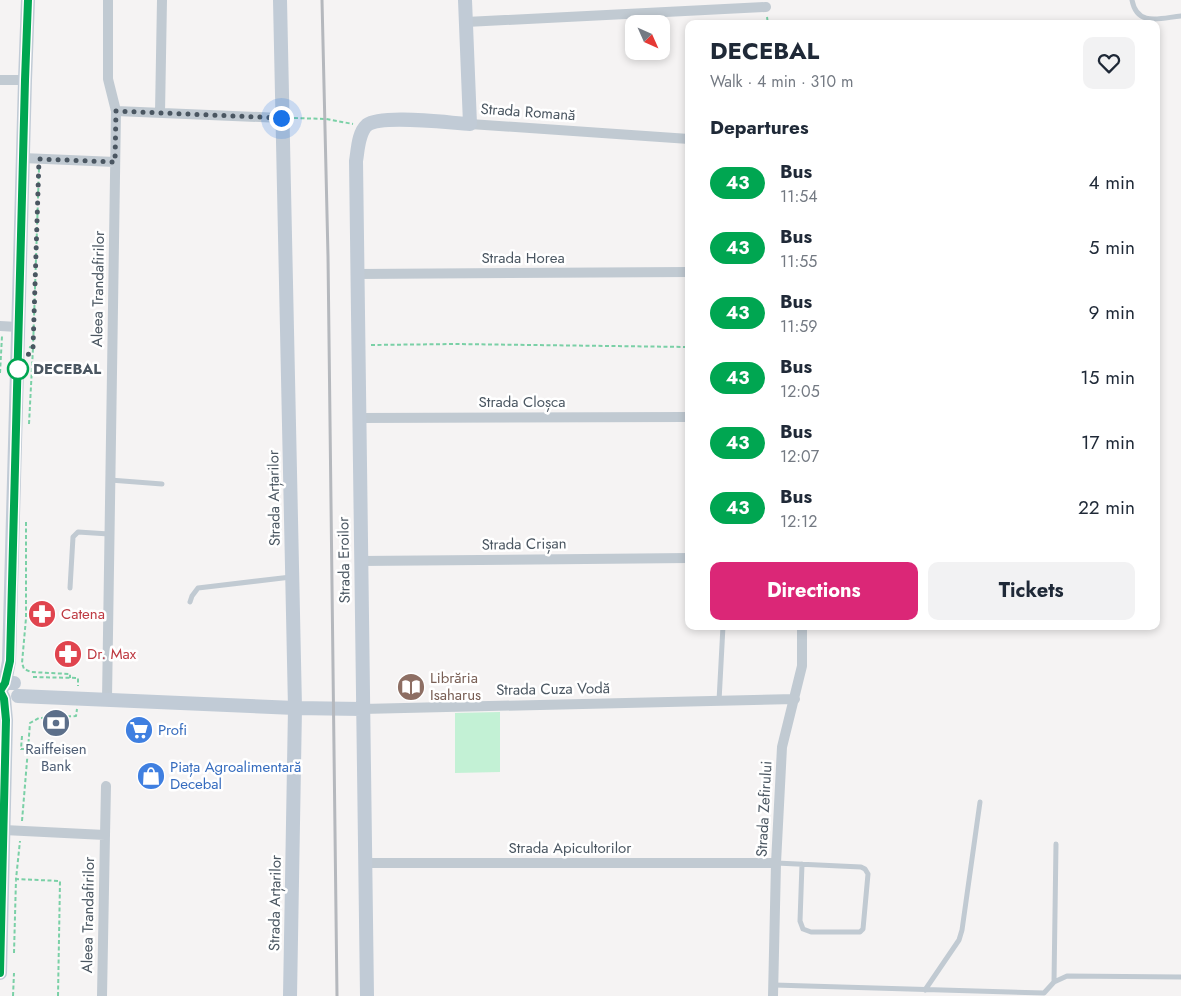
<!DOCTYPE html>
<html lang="en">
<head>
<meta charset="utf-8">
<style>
	body { margin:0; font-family:Jost,sans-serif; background:#f2f2f3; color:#1f2937; height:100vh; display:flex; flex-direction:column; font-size:19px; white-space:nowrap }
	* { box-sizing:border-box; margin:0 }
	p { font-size:16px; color:#747a83 }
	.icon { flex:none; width:28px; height:28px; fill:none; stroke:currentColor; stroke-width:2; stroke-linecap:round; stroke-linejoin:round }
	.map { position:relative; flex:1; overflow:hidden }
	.details { position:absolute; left:685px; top:20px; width:475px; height:610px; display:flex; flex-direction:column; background:#fff; border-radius:10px; box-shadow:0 2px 8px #0003 }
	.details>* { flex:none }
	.badge { padding:0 10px; border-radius:16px; font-size:18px; line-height:32px }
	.needle { width:32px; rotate:135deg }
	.tools { position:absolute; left:625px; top:15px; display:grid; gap:10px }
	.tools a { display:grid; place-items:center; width:45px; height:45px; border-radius:10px; background:#fff; box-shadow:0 2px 8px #0003; font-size:25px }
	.you { position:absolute; width:25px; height:25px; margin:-12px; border:4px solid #fff; border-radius:50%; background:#1a73e8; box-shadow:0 0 0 8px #1a73e833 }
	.map>.badge { position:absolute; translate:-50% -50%; box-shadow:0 0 0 2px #fff }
	h2 { padding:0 25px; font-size:19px; line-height:45px }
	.round { display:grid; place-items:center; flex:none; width:52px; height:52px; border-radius:10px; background:#f2f2f3 }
	.summary { display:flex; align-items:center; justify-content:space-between; height:85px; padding:0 25px }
	h1 { font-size:24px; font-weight:700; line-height:38px }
	.primary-button { display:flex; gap:10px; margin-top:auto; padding:10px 25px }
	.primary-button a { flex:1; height:58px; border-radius:10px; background:#db2777; color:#fff; font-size:20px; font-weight:700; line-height:58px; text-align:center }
	.primary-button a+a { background:#f2f2f3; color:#1f2937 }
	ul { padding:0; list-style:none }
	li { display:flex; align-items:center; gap:15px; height:65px; padding:0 25px }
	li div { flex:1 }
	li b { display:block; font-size:19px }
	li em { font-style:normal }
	li .badge { min-width:55px; font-weight:700; text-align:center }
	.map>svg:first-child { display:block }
	.green { fill:#c3f1d5 }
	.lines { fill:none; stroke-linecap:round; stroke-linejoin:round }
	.path { stroke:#7ad0a6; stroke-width:2; stroke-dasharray:4 2.5; stroke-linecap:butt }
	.lane { stroke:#c1cad2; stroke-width:5 }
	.street { stroke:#c1cad2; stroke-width:10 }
	.secondary { stroke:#c1cbd6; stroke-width:14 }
	.rail { stroke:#b5b8bd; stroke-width:3 }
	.line-casing { stroke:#fff; stroke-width:11 }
	.line { stroke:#00a651; stroke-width:8 }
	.walk { stroke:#4a5661; stroke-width:5; stroke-dasharray:0 9 }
	.stop-dot { fill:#fff; stroke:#00a651; stroke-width:2.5 }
	.labels { text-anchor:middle; stroke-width:5; stroke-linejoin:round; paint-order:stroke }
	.street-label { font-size:15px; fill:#4a5661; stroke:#fff }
	.stop-label { font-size:15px; font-weight:bold; fill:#4a5661; stroke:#fff; text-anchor:start }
	.health-label { font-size:15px; fill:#be3a42; stroke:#fff; text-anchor:start }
	.education-label { font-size:15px; fill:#785e54; stroke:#fff; text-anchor:start }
	.shop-label { font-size:15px; fill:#366cbe; stroke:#fff; text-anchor:start }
	.service-label { font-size:15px; fill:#4e5e75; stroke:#fff }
</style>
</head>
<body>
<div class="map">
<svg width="1181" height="996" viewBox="0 0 1181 996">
	<rect width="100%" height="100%" fill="#f5f3f3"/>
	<path class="green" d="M 500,712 L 500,772 L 455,773 L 455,713 Z"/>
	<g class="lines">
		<path class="path" d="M 767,17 L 768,24
			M 294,118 L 326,119 L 353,124
			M 371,345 L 455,344 L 689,347
			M 33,348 L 39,169
			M 0,373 L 2,336
			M 29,424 L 33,348 L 29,347
			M 26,522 L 26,618 L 22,663 L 24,669 L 31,672 L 70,674 L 70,678
			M 33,677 L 78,678 L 78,686
			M 22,736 L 21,749 L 28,749 L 30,723 L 39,718 L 76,716 L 77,709
			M 22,821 L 28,749
			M 15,879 L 60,881 L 58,996
			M 14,953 L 16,879 L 20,841
			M 13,996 L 14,973"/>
		<path class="lane" d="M 1132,0 C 1137,27 1160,18 1181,16
			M 110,480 L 162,484
			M 70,588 L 73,537 L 78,532 L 109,534
			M 190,602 L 192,596 L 198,588 L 291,577
			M 719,701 L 723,626
			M 776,863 L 861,867 L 865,869 L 868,874 L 863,929 L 860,932 L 811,932 L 803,929 L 800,921 L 802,864
			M 1054,982 L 1056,844
			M 774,985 L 1044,993 L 1054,982 L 1067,976 L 1181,977
			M 925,990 L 959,940 L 962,930 L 980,802"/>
		<path class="street" d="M 466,22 L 766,7
			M 0,80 L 25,80
			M 116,111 L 281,118
			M 160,113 L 162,0
			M 470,124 L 689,139
			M 23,158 L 115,162
			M 357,274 L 689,272
			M 0,326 L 18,327
			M 359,418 L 686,417
			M 360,561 L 689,558
			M 107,699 L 116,111 L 108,79 L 108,0
			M 362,709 L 795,699
			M 4,830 L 105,835 L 106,786
			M 364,863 L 776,863
			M 102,996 L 105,835
			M 773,996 L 776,863 L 782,747 L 802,666 L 802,626"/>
		<path class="secondary" d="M 280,0 L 295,708 L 290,996
			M 5,683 L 9,661 L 25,80 L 28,0
			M 18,696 L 295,708 L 362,709
			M 0,973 L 6,720 L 4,699 L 0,691 L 5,683 L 14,683
			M 367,996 L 356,161 C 358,150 358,133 367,125 C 382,114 449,123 470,124 L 465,0"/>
		<path class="rail" d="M 322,0 L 328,256 L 337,996"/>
	</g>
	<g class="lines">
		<defs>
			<path id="line" d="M 0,973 L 6,720 L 4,699 L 0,691 L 5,683 L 10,661 L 25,80 L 28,0"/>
		</defs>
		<use href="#line" class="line-casing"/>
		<use href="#line" class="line"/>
		<path class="walk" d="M 18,369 L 33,348 L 39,159 L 115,162 L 116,111 L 281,118"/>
	</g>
	<defs>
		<symbol id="pharmacy-disc" viewBox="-11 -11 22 22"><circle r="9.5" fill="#e0444e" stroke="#fff"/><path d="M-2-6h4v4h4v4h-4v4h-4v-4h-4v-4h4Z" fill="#fff"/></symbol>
		<symbol id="library-disc" viewBox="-11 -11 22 22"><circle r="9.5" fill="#8d6e63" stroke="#fff"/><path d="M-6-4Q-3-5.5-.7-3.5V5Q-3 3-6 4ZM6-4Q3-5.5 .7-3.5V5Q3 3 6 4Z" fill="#fff"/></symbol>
		<symbol id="bank-disc" viewBox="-11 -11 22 22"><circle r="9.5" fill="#5c6f8a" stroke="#fff"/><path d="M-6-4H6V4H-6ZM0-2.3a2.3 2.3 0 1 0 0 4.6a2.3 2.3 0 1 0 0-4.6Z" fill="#fff"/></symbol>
		<symbol id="supermarket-disc" viewBox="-11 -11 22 22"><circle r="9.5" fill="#3f7fe0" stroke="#fff"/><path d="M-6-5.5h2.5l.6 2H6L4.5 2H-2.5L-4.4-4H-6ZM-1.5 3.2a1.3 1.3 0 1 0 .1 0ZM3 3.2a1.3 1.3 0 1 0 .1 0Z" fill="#fff"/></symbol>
		<symbol id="shop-disc" viewBox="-11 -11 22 22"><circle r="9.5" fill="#3f7fe0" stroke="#fff"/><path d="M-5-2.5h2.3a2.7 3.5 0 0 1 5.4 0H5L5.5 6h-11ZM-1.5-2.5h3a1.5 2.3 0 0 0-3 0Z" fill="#fff"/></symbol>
	</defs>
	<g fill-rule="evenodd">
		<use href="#pharmacy-disc" x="26" y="598" width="32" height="32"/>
		<use href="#pharmacy-disc" x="52" y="638" width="32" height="32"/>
		<use href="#library-disc" x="395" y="671" width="32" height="32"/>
		<use href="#bank-disc" x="40" y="707" width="32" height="32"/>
		<use href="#supermarket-disc" x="123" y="714" width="32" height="32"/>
		<use href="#shop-disc" x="135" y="760" width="32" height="32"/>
	</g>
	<circle class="stop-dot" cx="18" cy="369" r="10"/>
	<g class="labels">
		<g class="street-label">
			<text transform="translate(528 112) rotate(4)" y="5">Strada Romană</text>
			<text x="523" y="263">Strada Horea</text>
			<text transform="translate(98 289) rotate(-89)" y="5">Aleea Trandafirilor</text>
			<text x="522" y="407">Strada Cloșca</text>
			<text transform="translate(274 498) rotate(-91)" y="5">Strada Arțarilor</text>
			<text transform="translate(524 544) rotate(-1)" y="5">Strada Crișan</text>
			<text transform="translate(344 560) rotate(-91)" y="5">Strada Eroilor</text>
			<text transform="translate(553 689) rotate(-1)" y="5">Strada Cuza Vodă</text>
			<text transform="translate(764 809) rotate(-87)" y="5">Strada Zefirului</text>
			<text x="570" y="853">Strada Apicultorilor</text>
			<text transform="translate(275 903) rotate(-89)" y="5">Strada Arțarilor</text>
			<text transform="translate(88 915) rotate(-89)" y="5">Aleea Trandafirilor</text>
		</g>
		<g class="stop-label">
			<text x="33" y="374">DECEBAL</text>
		</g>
		<g class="health-label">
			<text x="61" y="619">Catena</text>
			<text x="87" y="659">Dr. Max</text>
		</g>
		<g class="education-label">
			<text x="430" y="683">Librăria<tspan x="430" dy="17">Isaharus</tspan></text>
		</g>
		<g class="shop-label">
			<text x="158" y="735">Profi</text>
			<text x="170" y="772">Piața Agroalimentară<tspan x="170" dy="17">Decebal</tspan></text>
		</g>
		<g class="service-label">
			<text x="56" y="754">Raiffeisen<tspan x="56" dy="17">Bank</tspan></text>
		</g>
	</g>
</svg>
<div class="tools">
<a><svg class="needle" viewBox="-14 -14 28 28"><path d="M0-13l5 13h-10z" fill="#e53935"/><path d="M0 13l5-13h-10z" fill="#747a83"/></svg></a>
</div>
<div class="you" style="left:281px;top:118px"></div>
<section class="details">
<div class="summary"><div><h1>DECEBAL</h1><p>Walk · 4 min · 310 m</p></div><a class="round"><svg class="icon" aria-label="heart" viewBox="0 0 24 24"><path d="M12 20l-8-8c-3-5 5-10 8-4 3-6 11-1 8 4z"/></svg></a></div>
<h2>Departures</h2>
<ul>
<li><span class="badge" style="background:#00a651;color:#fff">43</span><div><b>Bus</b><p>11:54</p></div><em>4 min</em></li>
<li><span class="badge" style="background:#00a651;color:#fff">43</span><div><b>Bus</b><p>11:55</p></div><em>5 min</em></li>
<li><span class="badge" style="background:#00a651;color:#fff">43</span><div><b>Bus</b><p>11:59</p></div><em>9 min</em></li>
<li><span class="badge" style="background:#00a651;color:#fff">43</span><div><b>Bus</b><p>12:05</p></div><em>15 min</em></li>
<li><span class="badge" style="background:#00a651;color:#fff">43</span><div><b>Bus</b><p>12:07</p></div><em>17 min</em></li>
<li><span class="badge" style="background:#00a651;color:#fff">43</span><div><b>Bus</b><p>12:12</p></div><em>22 min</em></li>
</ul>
<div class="primary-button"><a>Directions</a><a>Tickets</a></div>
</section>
</div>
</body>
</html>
